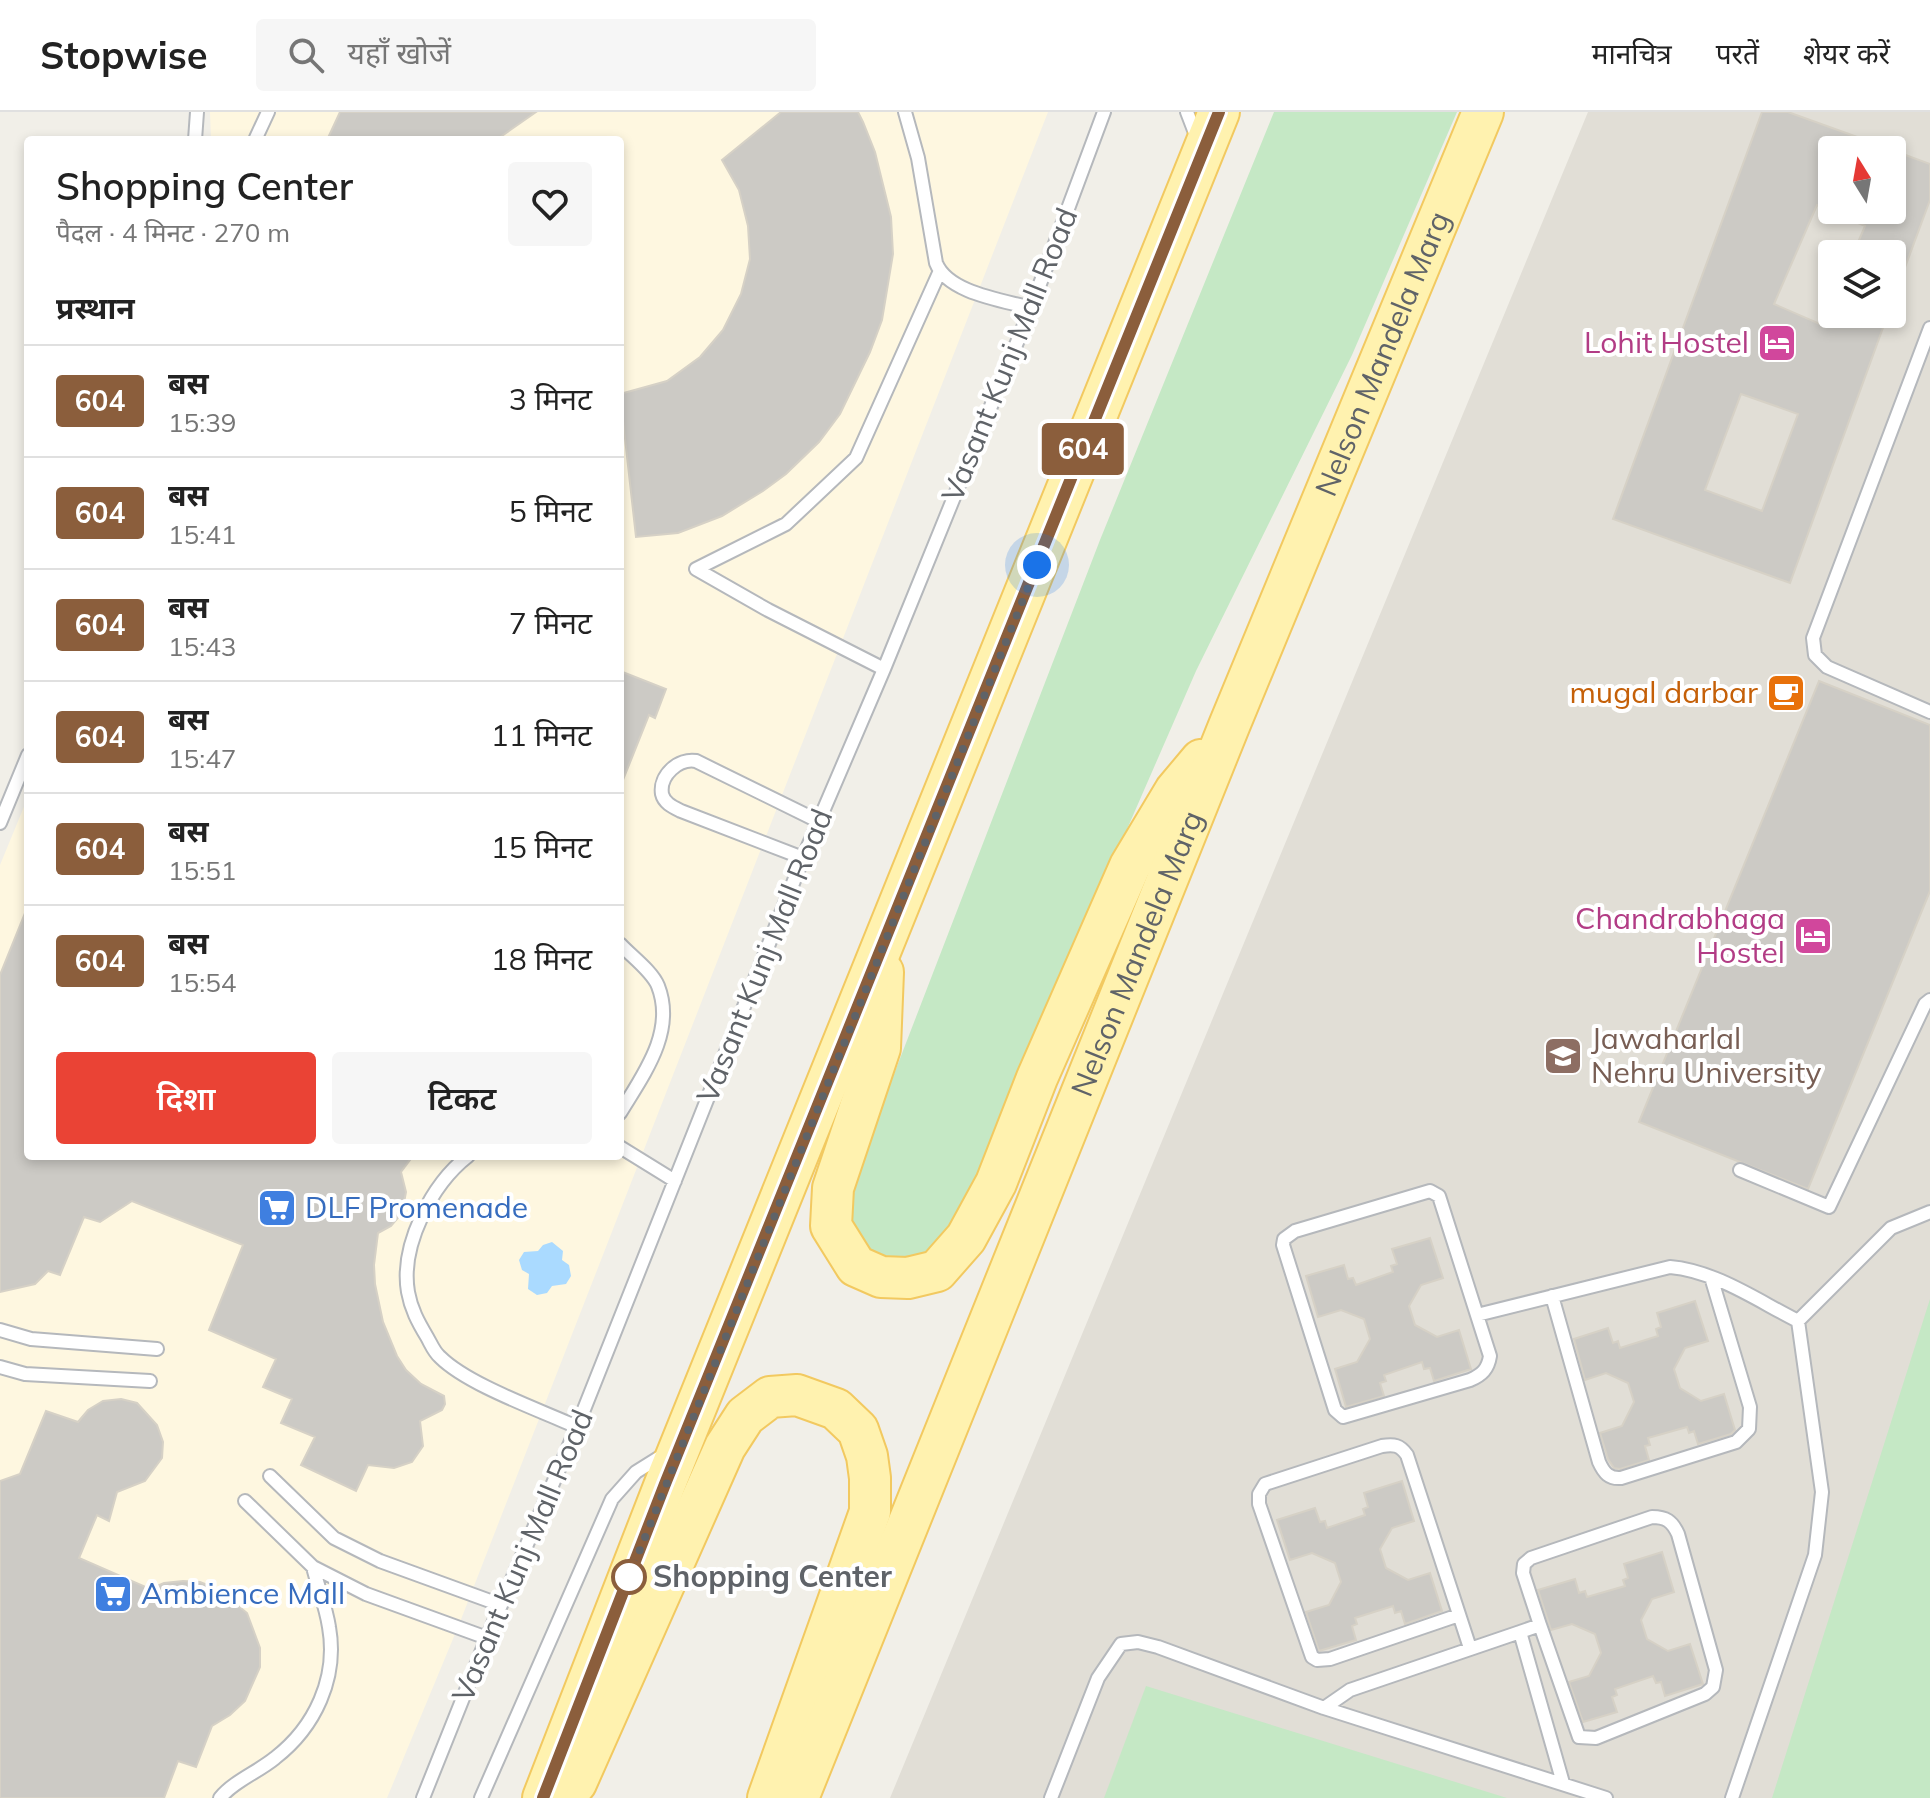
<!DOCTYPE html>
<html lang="hi">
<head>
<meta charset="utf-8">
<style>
	body { margin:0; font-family:Mulish,"Noto Sans Devanagari",sans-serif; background:#f6f6f6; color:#222; height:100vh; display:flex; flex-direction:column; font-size:30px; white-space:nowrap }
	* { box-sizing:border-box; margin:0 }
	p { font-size:26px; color:#767676 }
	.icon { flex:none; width:44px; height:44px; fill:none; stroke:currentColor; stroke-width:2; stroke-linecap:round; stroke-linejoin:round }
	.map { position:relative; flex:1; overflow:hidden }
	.panel { position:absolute; left:24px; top:24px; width:600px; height:1024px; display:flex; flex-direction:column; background:#fff; border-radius:8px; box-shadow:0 4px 12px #0003 }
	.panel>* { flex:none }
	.badge { padding:0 16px; border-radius:6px; font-size:28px; line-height:52px }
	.needle { width:52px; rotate:349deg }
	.buttons { position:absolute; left:1818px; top:24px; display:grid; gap:16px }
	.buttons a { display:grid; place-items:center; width:88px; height:88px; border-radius:8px; background:#fff; box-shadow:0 4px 12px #0003; font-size:40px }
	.you { position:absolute; width:40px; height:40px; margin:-20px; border:6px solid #fff; border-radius:50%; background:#1a73e8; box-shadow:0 0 0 12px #1a73e833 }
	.map>.badge { position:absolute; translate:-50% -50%; box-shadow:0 0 0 4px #fff }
	h2 { padding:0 32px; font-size:30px; line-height:72px }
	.round { display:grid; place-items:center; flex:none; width:84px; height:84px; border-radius:8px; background:#f6f6f6 }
	.overview { display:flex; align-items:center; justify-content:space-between; height:136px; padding:0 32px }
	h1 { font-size:38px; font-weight:600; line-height:60px }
	.action { display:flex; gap:16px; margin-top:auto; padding:16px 32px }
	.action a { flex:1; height:92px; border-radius:8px; background:#ea4335; color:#fff; font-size:32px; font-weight:600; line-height:92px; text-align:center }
	.action a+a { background:#f6f6f6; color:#222 }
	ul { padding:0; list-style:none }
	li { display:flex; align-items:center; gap:24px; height:112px; padding:0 32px; border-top:2px solid #e0e0e0 }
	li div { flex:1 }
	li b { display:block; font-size:30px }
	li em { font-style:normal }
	li .badge { min-width:88px; font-weight:700; text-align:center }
	header { display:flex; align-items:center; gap:48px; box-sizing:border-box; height:112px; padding:0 40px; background:#fff; border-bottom:2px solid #e0e0e0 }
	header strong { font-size:38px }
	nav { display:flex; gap:44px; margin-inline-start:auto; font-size:28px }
	.search { width:560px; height:72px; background:#f6f6f6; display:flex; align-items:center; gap:20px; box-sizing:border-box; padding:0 28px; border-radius:8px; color:#767676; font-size:30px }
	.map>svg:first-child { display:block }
	.commercial { fill:#fef7e0 }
	.education { fill:#e1ded6; fill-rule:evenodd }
	.green { fill:#c5e8c5 }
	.water { fill:#aadaff }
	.building { fill:#cccac5; stroke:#d6d1c6; stroke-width:2; fill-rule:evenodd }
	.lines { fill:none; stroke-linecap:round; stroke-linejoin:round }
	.lane-casing { stroke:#b5b8bc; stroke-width:16 }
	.primary-casing { stroke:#f2c960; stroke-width:44 }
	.lane { stroke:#fff; stroke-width:12 }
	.primary { stroke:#fff2af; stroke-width:40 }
	.line-casing { stroke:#fff; stroke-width:18 }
	.line { stroke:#8b5e3c; stroke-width:12 }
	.walk { stroke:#5f6368; stroke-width:8; stroke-dasharray:0 14.4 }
	.stop-dot { fill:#fff; stroke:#8b5e3c; stroke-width:4 }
	.labels { text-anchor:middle; stroke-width:8; stroke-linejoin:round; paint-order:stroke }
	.hotel-label { font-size:30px; fill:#b23c85; stroke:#fff; text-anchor:end }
	.street-label { font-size:30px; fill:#5f6368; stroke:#fff }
	.food-label { font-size:30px; fill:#c56008; stroke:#fff; text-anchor:end }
	.education-label { font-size:30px; fill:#785e54; stroke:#fff; text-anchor:start }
	.shop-label { font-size:30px; fill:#366cbe; stroke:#fff; text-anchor:start }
	.stop-label { font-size:30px; font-weight:bold; fill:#5f6368; stroke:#fff; text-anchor:start }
</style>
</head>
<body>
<header>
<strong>Stopwise</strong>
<div class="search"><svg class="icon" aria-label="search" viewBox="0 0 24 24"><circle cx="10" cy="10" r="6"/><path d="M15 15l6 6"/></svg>यहाँ खोजें</div>
<nav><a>मानचित्र</a><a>परतें</a><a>शेयर करें</a></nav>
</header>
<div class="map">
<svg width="1930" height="1686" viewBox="0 0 1930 1686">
	<rect width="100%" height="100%" fill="#f1efe8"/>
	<path class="commercial" d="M 210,0 L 1048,0 L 460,1510 L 387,1686 L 0,1686 L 0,753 L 28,685 L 28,1044 L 620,1044 L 620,28 L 211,28 Z"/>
	<path class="education" d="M 1588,0 L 1930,0 L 1930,1686 L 890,1686 ZM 1832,38 L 1892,38 L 1892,98 L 1832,98 ZM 1832,142 L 1892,142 L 1892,202 L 1832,202 Z"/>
	<path class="green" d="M 1274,0 L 1457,0 L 1352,243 L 1196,559 L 960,1100 C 949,1117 937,1136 918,1145 C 891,1158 855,1137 851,1108 C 849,1097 851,1083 852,1071 L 1100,428 Z
		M 1930,1187 L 1930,1686 L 1772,1686 Z
		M 1146,1574 L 1507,1686 L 1104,1686 Z"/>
	<path class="water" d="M 552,1130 L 563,1139 L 562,1148 L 569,1153 L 571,1164 L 566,1172 L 552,1174 L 547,1181 L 537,1183 L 528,1177 L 529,1162 L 522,1158 L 519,1148 L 524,1140 L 538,1139 L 543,1133 Z"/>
	<path class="building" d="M 340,0 L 536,0 L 496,28 L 327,28 Z
		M 781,0 L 858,0 L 863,10 L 875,40 L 891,105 L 893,142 L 882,208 L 870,240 L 840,302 L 819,330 L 786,362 L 763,379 L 722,404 L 678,421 L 636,425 L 620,282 L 667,269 L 700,245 L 723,218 L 741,182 L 750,147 L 748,114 L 739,78 L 722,48 Z
		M 1762,0 L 1788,0 L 1885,35 L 1885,38 L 1832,38 L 1832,98 L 1892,98 L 1892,38 L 1930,52 L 1930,88 L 1894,185 L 1892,184 L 1892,142 L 1853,142 L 1865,114 L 1817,93 L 1774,192 L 1822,213 L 1827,202 L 1888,202 L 1790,471 L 1613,407 ZM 1741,282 L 1798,302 L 1762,399 L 1705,378 Z
		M 620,559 L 666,577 L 655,606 L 649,603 L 621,673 Z
		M 1819,569 L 1930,613 L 1930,779 L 1808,1077 L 1639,1010 Z
		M 27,796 L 28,1044 L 413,1044 L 401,1060 L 406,1080 L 402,1101 L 391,1114 L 378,1121 L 374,1153 L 375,1172 L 383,1210 L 397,1244 L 406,1258 L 421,1272 L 444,1284 L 445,1292 L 442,1298 L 420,1309 L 423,1334 L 412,1350 L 394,1356 L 368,1353 L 356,1379 L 301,1353 L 315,1325 L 281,1311 L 292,1287 L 263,1275 L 276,1247 L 209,1218 L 243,1133 L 132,1089 L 100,1110 L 84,1105 L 60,1163 L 48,1159 L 35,1172 L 0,1180 L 0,863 Z
		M 1430,1126 L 1443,1166 L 1421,1173 L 1409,1194 L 1415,1213 L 1437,1225 L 1459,1218 L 1471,1257 L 1434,1269 L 1430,1256 L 1424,1257 L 1422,1250 L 1384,1263 L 1386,1269 L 1380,1271 L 1384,1284 L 1346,1295 L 1335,1257 L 1357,1250 L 1370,1227 L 1364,1207 L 1341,1198 L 1318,1205 L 1306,1164 L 1344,1153 L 1348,1167 L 1353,1166 L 1356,1173 L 1393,1160 L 1391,1154 L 1397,1152 L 1392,1137 Z
		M 1695,1189 L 1708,1229 L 1685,1236 L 1674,1257 L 1680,1276 L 1701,1289 L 1724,1282 L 1735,1318 L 1731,1322 L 1698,1332 L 1694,1319 L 1689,1321 L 1687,1315 L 1648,1326 L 1650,1333 L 1645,1334 L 1649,1348 L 1620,1357 L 1614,1356 L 1608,1347 L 1600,1321 L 1622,1314 L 1634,1290 L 1628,1271 L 1606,1261 L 1585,1268 L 1574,1227 L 1608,1216 L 1613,1231 L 1618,1229 L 1620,1236 L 1658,1224 L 1656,1217 L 1661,1215 L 1657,1201 Z
		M 121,1287 L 137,1291 L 157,1313 L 163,1330 L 162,1346 L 145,1369 L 117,1380 L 109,1409 L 97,1403 L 79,1446 L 150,1477 L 164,1471 L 183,1469 L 200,1470 L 218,1477 L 247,1501 L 260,1536 L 260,1555 L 245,1589 L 230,1603 L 212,1614 L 196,1655 L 178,1649 L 164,1686 L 0,1686 L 0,1369 L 20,1362 L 46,1299 L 78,1310 L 88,1298 L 103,1289 Z
		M 1402,1369 L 1414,1409 L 1392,1416 L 1380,1437 L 1386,1456 L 1408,1468 L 1430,1461 L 1442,1499 L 1405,1512 L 1401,1499 L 1395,1501 L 1393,1494 L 1355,1506 L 1357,1512 L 1352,1514 L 1356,1528 L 1319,1539 L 1306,1500 L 1329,1493 L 1341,1470 L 1335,1451 L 1312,1441 L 1290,1448 L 1277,1408 L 1315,1396 L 1320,1410 L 1325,1409 L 1327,1416 L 1365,1403 L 1363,1397 L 1368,1395 L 1364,1381 Z
		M 1662,1440 L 1674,1480 L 1652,1487 L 1641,1508 L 1647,1527 L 1668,1539 L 1690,1532 L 1703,1572 L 1665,1584 L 1661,1570 L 1656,1571 L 1653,1564 L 1615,1577 L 1617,1583 L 1612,1585 L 1617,1600 L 1583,1610 L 1569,1570 L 1589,1564 L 1601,1541 L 1595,1522 L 1572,1512 L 1551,1518 L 1538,1478 L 1575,1467 L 1579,1481 L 1585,1479 L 1587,1485 L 1625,1474 L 1623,1468 L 1628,1466 L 1624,1452 Z"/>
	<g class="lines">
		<defs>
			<path id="lane" d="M 905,0 L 918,46 L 936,151 C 948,181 1002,188 1031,196
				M 1187,0 L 1197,26
				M 195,28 L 197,0
				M 255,28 L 268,0
				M 1930,216 L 1813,526 L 1815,543 L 1827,555 L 1930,600
				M 884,557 L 768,498 L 696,457 L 786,412 L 856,346 L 939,161
				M 0,711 L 28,643
				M 803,746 L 681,699 C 673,695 664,691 662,682 C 659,663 679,646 696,649 L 818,709
				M 620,832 C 631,844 652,859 658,874 C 676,920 643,963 620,1001
				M 620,1035 L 675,1069
				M 468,1044 C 432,1072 400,1133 408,1180 C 411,1197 418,1210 427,1225 C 431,1232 434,1240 440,1245 C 468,1273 540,1298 577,1315
				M 1740,1058 L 1829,1095 L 1925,892 L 1930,888
				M 1430,1079 L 1439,1084 L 1490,1244 C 1488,1257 1482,1263 1470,1268 L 1343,1305 L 1335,1298 L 1283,1133 L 1284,1127 L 1295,1119 Z
				M 1552,1184 L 1599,1350 C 1604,1361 1609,1367 1621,1366 L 1736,1330 L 1749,1317 L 1750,1295 L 1711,1165
				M 1477,1203 L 1670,1155 C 1716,1159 1758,1189 1798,1209 L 1822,1380 L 1815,1443 L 1732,1686
				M 1798,1209 L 1891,1116 L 1930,1100
				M 0,1218 L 31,1227 L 157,1237
				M 0,1255 L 25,1262 L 150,1269
				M 270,1364 L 334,1426 L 380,1449 L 501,1493
				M 245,1389 L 313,1455 L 366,1482 L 487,1526
				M 1459,1503 L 1330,1547 L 1317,1548 L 1312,1545 L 1259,1392 L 1259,1382 L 1265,1372 L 1382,1334 C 1394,1332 1400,1333 1407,1343 L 1470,1536
				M 1520,1520 L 1540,1513 L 1579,1625 L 1596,1626 L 1705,1582 L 1713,1575 L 1716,1558 L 1678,1422 C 1672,1409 1666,1405 1652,1405 L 1531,1446 L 1524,1452 L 1523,1461 L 1540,1513
				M 1324,1596 L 1350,1578 L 1520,1520 L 1563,1671
				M 220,1686 C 234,1669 258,1660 275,1646 C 315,1615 338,1566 329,1515 C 326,1495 318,1475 313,1455
				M 423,1686 L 487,1526 L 577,1315 L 803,746 L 884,557 L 1031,196 L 1104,0
				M 481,1686 L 612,1387 L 636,1360 L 668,1340
				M 1051,1686 L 1098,1566 L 1121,1532 L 1138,1530 L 1158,1535 L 1324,1596 L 1606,1686"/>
			<g id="primary">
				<path d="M 883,860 L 880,936 L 833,1076 L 831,1114 L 856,1154 L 881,1165 L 908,1166 L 937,1159 L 966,1126 L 996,1071 L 1037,966 L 1130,754 L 1175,679 L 1201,648"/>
				<path d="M 576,1671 L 725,1335 L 745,1304 L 770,1285 L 797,1283 L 836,1297 L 858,1318 L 867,1344 L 870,1366 L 870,1400 L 768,1686"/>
				<path d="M 543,1686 L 665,1372 L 1219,0"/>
				<path id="s1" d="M 798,1686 L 1229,614 L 1483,0"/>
			</g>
		</defs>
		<use href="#lane" class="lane-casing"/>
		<use href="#primary" class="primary-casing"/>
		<use href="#lane" class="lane"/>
		<use href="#primary" class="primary"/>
	</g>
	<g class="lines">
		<defs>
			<path id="line" d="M 543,1686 L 665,1372 L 1219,0"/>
		</defs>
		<use href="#line" class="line-casing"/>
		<use href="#line" class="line"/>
		<path class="walk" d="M 629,1465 L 1037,453"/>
	</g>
	<defs>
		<symbol id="hotel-square" viewBox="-11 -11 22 22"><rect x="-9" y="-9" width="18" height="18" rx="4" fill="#d1479c" stroke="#fff"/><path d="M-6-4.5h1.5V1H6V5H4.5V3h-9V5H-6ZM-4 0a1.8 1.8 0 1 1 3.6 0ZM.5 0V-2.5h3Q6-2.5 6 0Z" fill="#fff"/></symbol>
		<symbol id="cafe-square" viewBox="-11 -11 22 22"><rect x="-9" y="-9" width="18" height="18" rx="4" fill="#e8710a" stroke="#fff"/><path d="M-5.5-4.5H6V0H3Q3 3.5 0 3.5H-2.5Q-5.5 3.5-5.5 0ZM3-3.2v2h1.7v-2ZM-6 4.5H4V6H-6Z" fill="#fff"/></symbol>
		<symbol id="university-square" viewBox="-11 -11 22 22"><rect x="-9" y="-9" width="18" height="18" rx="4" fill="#8d6e63" stroke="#fff"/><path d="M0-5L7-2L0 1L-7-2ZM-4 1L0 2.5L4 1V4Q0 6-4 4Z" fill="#fff"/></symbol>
		<symbol id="supermarket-square" viewBox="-11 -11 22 22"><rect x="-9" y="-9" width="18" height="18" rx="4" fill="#3f7fe0" stroke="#fff"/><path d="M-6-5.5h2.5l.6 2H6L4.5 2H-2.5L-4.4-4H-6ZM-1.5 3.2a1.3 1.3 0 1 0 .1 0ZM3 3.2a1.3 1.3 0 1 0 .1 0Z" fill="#fff"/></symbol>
	</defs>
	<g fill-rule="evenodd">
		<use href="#hotel-square" x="1755" y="209" width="44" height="44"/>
		<use href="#cafe-square" x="1764" y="559" width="44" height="44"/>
		<use href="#hotel-square" x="1791" y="802" width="44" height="44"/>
		<use href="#university-square" x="1541" y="922" width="44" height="44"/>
		<use href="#supermarket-square" x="255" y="1074" width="44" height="44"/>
		<use href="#supermarket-square" x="91" y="1460" width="44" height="44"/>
	</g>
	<circle class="stop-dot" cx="629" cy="1465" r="16"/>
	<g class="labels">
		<g class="hotel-label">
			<text x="1749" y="241">Lohit Hostel</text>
			<text x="1785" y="817">Chandrabhaga<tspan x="1785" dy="34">Hostel</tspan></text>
		</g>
		<g class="street-label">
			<text dy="10" stroke="none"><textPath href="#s1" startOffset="1558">Nelson Mandela Marg</textPath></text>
			<text transform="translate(1010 243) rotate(-68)" y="10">Vasant Kunj Mall Road</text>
			<text dy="10" stroke="none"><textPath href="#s1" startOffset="910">Nelson Mandela Marg</textPath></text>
			<text transform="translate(765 844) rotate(-68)" y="10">Vasant Kunj Mall Road</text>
			<text transform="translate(523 1444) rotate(-67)" y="10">Vasant Kunj Mall Road</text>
		</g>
		<g class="food-label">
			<text x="1758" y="591">mugal darbar</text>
		</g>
		<g class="education-label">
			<text x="1591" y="937">Jawaharlal<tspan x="1591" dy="34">Nehru University</tspan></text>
		</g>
		<g class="shop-label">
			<text x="305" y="1106">DLF Promenade</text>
			<text x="141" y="1492">Ambience Mall</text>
		</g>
		<g class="stop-label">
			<text x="653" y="1475">Shopping Center</text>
		</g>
	</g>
</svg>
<div class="buttons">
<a><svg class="needle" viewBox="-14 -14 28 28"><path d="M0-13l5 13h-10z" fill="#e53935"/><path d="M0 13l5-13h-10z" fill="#767676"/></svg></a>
<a><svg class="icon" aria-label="layers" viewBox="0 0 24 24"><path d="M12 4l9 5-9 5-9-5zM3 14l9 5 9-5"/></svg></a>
</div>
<div class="you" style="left:1037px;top:453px"></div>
<b class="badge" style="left:1083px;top:337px;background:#8b5e3c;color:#fff">604</b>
<section class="panel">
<div class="overview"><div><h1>Shopping Center</h1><p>पैदल · 4 मिनट · 270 m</p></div><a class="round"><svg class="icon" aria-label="heart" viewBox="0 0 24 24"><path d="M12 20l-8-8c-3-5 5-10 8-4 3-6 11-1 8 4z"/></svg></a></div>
<h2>प्रस्थान</h2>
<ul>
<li><span class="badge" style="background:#8b5e3c;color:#fff">604</span><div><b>बस</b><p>15:39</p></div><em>3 मिनट</em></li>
<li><span class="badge" style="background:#8b5e3c;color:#fff">604</span><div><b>बस</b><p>15:41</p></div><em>5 मिनट</em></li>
<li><span class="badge" style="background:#8b5e3c;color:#fff">604</span><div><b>बस</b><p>15:43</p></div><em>7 मिनट</em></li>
<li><span class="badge" style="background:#8b5e3c;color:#fff">604</span><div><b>बस</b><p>15:47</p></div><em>11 मिनट</em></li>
<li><span class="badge" style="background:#8b5e3c;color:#fff">604</span><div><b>बस</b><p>15:51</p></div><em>15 मिनट</em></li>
<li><span class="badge" style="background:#8b5e3c;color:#fff">604</span><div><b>बस</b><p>15:54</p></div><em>18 मिनट</em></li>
</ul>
<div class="action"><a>दिशा</a><a>टिकट</a></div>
</section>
</div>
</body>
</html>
